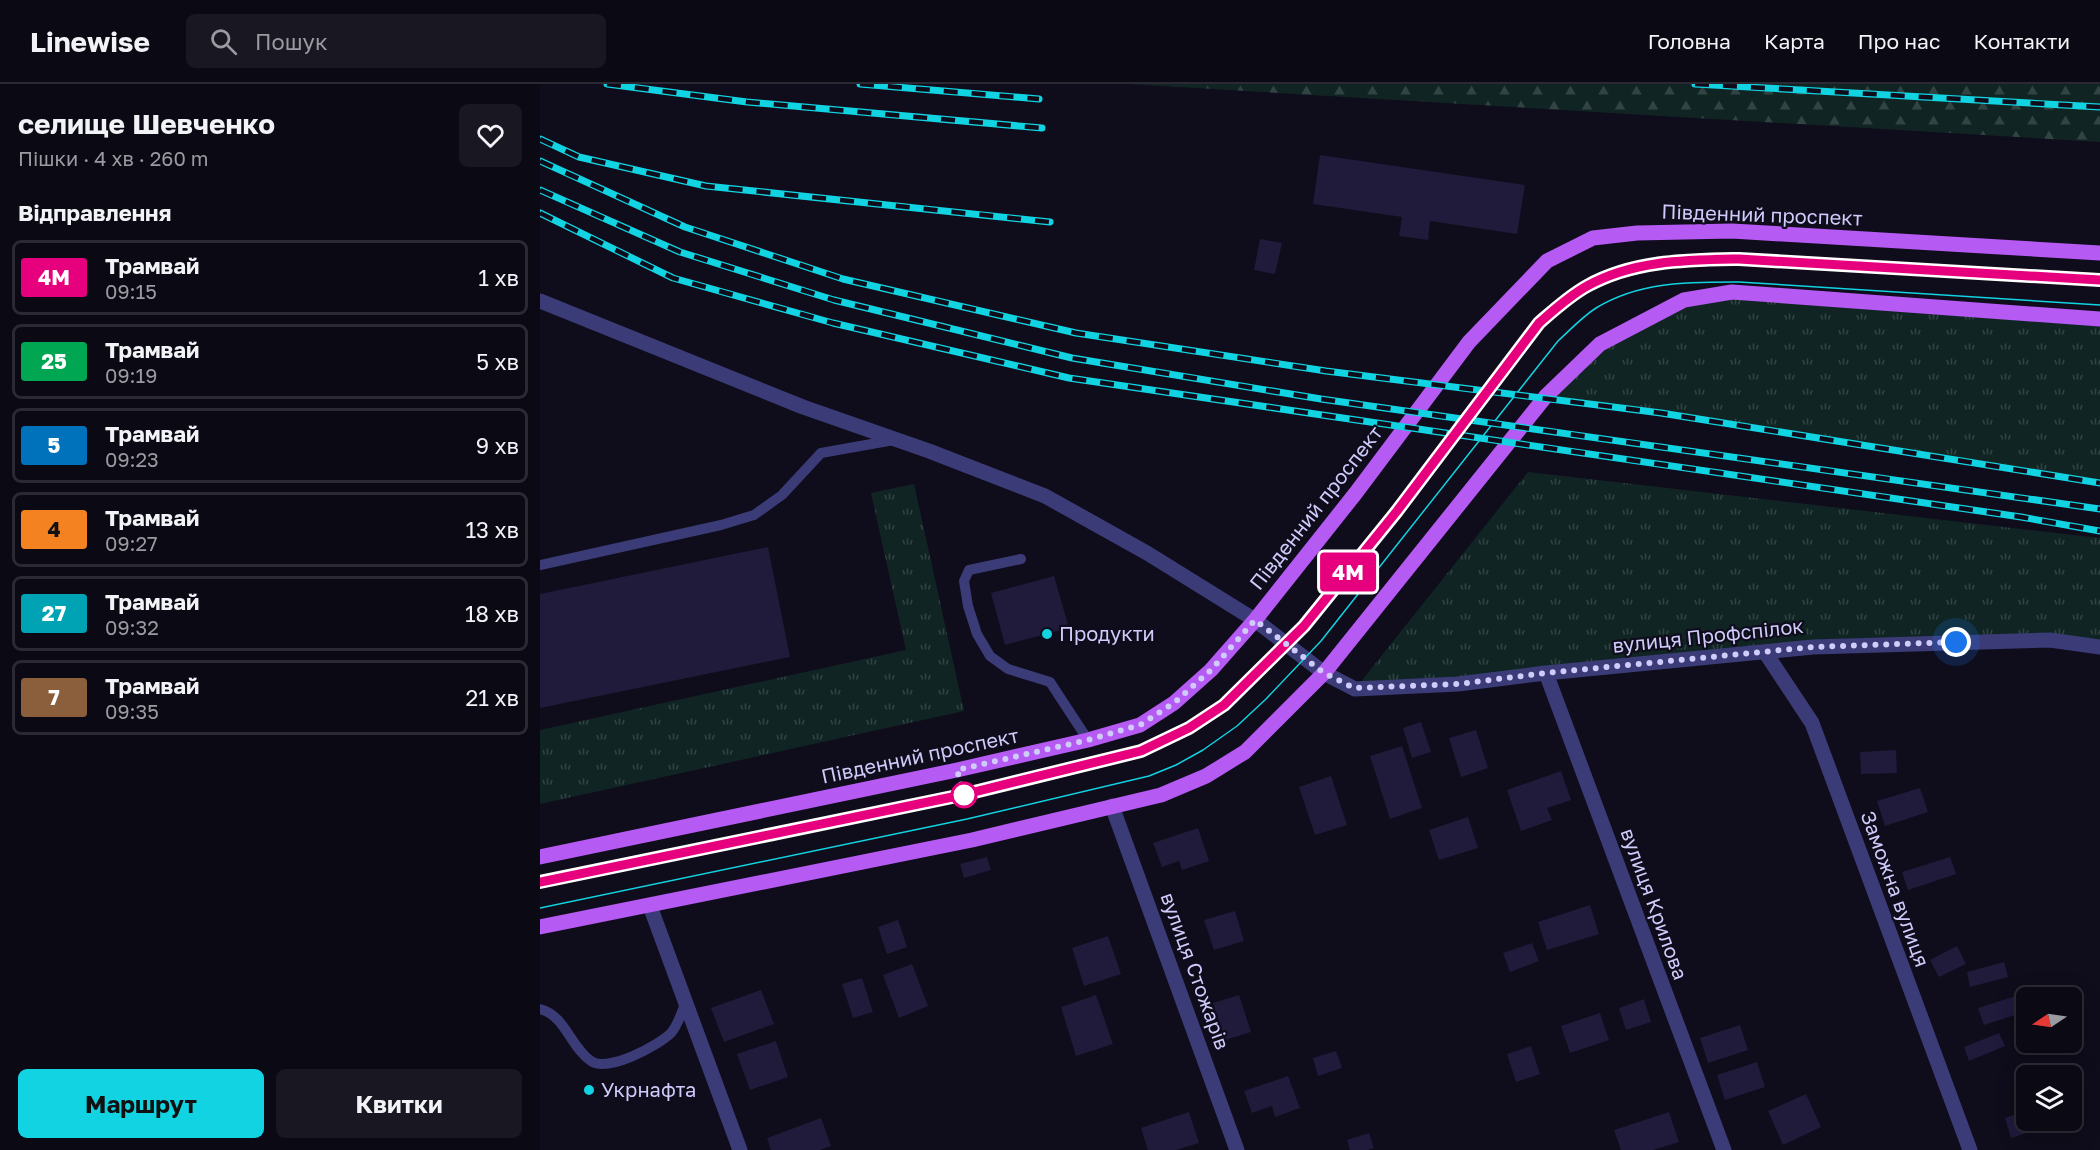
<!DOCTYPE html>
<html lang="uk">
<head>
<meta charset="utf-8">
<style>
	body { margin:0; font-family:"Golos Text",sans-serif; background:#191722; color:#f1f3f6; height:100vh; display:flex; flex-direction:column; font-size:22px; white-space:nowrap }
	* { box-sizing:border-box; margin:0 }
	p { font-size:20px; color:#9a9aa0 }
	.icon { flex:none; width:33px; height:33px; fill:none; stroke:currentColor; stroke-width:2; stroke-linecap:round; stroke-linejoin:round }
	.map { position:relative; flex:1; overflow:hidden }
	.side { display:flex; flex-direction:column; background:#0b0914; width:540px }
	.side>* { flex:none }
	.badge { padding:0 12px; border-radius:4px; font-size:21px; line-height:39px }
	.needle { width:39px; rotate:257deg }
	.controls { position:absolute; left:1476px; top:903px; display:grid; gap:12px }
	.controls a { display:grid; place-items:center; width:66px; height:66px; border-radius:9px; background:#0b0914; box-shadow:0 6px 24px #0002,0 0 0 2px #2b2a34; font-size:30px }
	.you { position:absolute; width:30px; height:30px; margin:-15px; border:4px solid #fff; border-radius:50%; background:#1a73e8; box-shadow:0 0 0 9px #1a73e833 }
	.map>.badge { position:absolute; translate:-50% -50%; box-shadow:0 0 0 3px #fff }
	h2 { padding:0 18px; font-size:22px; line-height:54px }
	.round { display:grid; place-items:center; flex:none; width:63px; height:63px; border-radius:9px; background:#191722 }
	.overview { display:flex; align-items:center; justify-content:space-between; height:102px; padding:0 18px }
	h1 { font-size:28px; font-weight:700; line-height:45px }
	.primary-button { display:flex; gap:12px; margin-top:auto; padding:12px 18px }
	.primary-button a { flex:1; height:69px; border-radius:9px; background:#11d3e1; color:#111; font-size:24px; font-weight:700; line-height:69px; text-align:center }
	.primary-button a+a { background:#191722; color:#f1f3f6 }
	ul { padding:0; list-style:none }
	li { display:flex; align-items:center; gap:18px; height:75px; margin:0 12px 9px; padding:0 6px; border:3px solid #2b2a34; border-radius:9px }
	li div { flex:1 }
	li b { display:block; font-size:22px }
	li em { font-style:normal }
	li .badge { min-width:66px; font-weight:700; text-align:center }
	header { display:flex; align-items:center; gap:36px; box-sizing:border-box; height:84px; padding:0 30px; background:#0b0914; border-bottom:2px solid #2b2a34 }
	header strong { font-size:28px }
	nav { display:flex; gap:33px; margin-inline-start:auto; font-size:21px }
	.search { width:420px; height:54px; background:#191722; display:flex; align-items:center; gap:15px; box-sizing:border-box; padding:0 21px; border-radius:9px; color:#9a9aa0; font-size:22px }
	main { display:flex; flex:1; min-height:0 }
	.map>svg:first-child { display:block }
	.grass { fill:url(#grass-tufts) }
	.forest { fill:url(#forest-firs) }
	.building { fill:#201a3b }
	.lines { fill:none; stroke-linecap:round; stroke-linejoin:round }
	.lane { stroke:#3b3b77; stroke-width:10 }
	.street { stroke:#3b3b77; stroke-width:15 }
	.primary { stroke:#b55af3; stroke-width:15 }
	.tram { stroke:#11d3e1; stroke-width:1.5 }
	.rail-casing { stroke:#11d3e1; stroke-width:7 }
	.rail { stroke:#0f0c1b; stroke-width:4.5; stroke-dasharray:14; stroke-linecap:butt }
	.line-casing { stroke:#fff; stroke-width:14 }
	.line { stroke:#e6007e; stroke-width:9 }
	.walk { stroke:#cfcbfb; stroke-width:6; stroke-dasharray:0 10.8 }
	.poi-dot { fill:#11d3e1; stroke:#0f0c1b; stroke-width:2 }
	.stop-dot { fill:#fff; stroke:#e6007e; stroke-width:3 }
	.labels { text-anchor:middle; stroke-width:4.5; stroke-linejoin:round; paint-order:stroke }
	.street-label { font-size:20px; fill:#cfcbfb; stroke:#0f0c1b }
	.poi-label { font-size:20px; fill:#cfcbfb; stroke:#0f0c1b; text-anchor:start }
</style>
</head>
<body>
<header>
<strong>Linewise</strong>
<div class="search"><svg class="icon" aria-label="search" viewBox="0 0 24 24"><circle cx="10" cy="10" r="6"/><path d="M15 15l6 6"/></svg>Пошук</div>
<nav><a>Головна</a><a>Карта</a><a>Про нас</a><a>Контакти</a></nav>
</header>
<main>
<section class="side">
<div class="overview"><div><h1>селище Шевченко</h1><p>Пішки · 4 хв · 260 m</p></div><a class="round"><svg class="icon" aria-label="heart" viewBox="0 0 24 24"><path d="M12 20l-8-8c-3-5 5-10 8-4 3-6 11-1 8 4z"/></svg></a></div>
<h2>Відправлення</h2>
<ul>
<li><span class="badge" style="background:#e6007e;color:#fff">4М</span><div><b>Трамвай</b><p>09:15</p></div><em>1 хв</em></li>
<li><span class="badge" style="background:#00a651;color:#fff">25</span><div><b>Трамвай</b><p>09:19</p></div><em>5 хв</em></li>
<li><span class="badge" style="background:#0072bc;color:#fff">5</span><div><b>Трамвай</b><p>09:23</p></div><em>9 хв</em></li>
<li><span class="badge" style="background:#f58220;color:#111">4</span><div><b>Трамвай</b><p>09:27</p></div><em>13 хв</em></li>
<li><span class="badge" style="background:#00a3b4;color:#fff">27</span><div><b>Трамвай</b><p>09:32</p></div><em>18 хв</em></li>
<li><span class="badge" style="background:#8b5e3c;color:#fff">7</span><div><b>Трамвай</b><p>09:35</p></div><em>21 хв</em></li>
</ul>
<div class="primary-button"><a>Маршрут</a><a>Квитки</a></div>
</section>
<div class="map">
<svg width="1560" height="1066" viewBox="0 0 1560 1066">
	<defs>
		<pattern id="grass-tufts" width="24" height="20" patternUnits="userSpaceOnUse" patternTransform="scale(1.5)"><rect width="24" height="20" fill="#102523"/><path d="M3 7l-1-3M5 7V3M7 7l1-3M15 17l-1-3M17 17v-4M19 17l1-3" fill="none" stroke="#324344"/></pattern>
		<pattern id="forest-firs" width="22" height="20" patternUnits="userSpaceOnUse" patternTransform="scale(1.5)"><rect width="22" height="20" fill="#102523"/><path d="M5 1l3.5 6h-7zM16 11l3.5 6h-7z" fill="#324344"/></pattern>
	</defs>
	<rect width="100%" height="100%" fill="#0f0c1b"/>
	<path class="grass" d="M 1192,208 L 1560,235 L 1560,399 L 1006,312 L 1060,260 L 1144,216 Z
		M 988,388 L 1560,454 L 1560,563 L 1273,563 L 815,605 Z
		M 374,400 L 424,627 L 0,720 L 0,646 L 366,566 L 331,409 Z"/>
	<path class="forest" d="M 588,0 L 1560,0 L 1560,58 Z"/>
	<path class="building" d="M 780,71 L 985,101 L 977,150 L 890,137 L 888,156 L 859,152 L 862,133 L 773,120 Z
		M 720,155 L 742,159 L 735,190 L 714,186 Z
		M 228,463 L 250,573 L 0,624 L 0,510 Z
		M 514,492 L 529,544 L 465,561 L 451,509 Z
		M 881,638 L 891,668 L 872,674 L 863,644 Z
		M 936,646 L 948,684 L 921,693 L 909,654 Z
		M 862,662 L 882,724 L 850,735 L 830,672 Z
		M 1356,666 L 1357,689 L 1321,690 L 1320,668 Z
		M 1021,687 L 1031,716 L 1007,724 L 1012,736 L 981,747 L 967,706 Z
		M 791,692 L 807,741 L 775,751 L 759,703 Z
		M 1380,704 L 1388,728 L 1345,742 L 1337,717 Z
		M 928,733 L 938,764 L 899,776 L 889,746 Z
		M 658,744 L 669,777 L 642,786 L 639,777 L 622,783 L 613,759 Z
		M 447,773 L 451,786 L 424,794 L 420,780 Z
		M 1410,773 L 1416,790 L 1368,806 L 1362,788 Z
		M 1050,821 L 1059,850 L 1007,866 L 998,838 Z
		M 695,827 L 704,857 L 674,866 L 664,836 Z
		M 358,836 L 367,863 L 347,870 L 338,843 Z
		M 568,852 L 581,890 L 544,902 L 532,864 Z
		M 992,859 L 999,877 L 970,888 L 963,869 Z
		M 1417,862 L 1426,880 L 1399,893 L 1390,876 Z
		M 1464,878 L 1468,893 L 1430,903 L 1427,888 Z
		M 372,880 L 388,922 L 359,934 L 343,891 Z
		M 322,894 L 333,928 L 313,934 L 302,900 Z
		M 221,906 L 234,940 L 184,958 L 171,924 Z
		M 556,911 L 573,960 L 536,972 L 521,923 Z
		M 699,911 L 711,948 L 685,956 L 673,919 Z
		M 1479,911 L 1484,928 L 1444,941 L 1438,924 Z
		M 1104,915 L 1111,938 L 1086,946 L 1079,924 Z
		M 1060,929 L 1069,956 L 1030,969 L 1021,942 Z
		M 1200,941 L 1208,966 L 1168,979 L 1160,954 Z
		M 1459,949 L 1465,962 L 1429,977 L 1424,963 Z
		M 236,957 L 248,993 L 210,1006 L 197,970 Z
		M 991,962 L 1000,990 L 976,998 L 967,970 Z
		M 796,967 L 802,984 L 778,992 L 773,974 Z
		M 1217,978 L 1225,1003 L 1185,1016 L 1177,991 Z
		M 748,992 L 760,1024 L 735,1033 L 732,1022 L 712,1029 L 704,1007 Z
		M 1266,1010 L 1281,1043 L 1243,1061 L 1228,1027 Z
		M 1486,1027 L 1486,1036 L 1500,1036 L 1502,1044 L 1471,1054 L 1465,1034 Z
		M 649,1028 L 659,1059 L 636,1066 L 608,1066 L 601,1044 Z
		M 1129,1028 L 1139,1058 L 1113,1066 L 1081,1066 L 1074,1046 Z
		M 281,1034 L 291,1062 L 280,1066 L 231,1066 L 227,1054 Z
		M 829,1049 L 834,1064 L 827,1066 L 810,1066 L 807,1056 Z"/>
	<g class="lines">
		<path class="lane" d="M 481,475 L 429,486 L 424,497 L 428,522 L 437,550 L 450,572 L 468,585 L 510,598 L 548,656
			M 0,481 L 181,441 L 214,431 L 242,411 L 281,369 L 354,356
			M 0,925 C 25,931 31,964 51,977 C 67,989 118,962 131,949 C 138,941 141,930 145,920"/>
		<path class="street" d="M 0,217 L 263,323 L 389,367 L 505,412 L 607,469 L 715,536 L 784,589 L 815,605 L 918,600 L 1006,589 L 1273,563 L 1510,556 L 1560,563
			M 1225,568 L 1272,639 L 1430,1066
			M 1006,589 L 1184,1066
			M 572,722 L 697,1066
			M 110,822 L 200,1066"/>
		<path class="primary" d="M 0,773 L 417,686 L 548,656 L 600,641 L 634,619 L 671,586 L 715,536 L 815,410 L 929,258 L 1007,177 L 1053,154 L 1097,149 L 1192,147 L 1560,169
			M 0,843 L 432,756 L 621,711 L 666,692 L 705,668 L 784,589 L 1006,312 L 1060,260 L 1144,216 L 1192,208 L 1560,235"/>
		<path class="tram" d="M 0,798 L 422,711 L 601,667 L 649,644 L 684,621 L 764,542 L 857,427 L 999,239 C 1014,226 1029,212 1047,202 C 1094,176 1147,176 1199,175 L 1560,196
			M 0,824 L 427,735 L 609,692 L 636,681 L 663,666 L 697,642 L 726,615 L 781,557 L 1018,257 C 1030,246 1042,233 1056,224 C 1100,197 1150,198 1199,198 L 1560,221"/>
		<defs>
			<path id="rail" d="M 67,0 L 207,18 L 502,44
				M 320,0 L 499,15
				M 1155,0 L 1560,23
				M 0,55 L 39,73 L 166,102 L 510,138
				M 0,77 L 145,143 L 303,195 L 536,249 L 786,287 L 1121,329 L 1560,399
				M 0,106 L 140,168 L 294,216 L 532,274 L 781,315 L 1560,425
				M 0,129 L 133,194 L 293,239 L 529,294 L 1481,433 L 1560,447"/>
		</defs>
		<use href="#rail" class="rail-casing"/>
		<use href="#rail" class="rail"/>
	</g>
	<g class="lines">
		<defs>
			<path id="line" d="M 0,798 L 422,711 L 601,667 L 649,644 L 684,621 L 764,542 L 857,427 L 999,239 C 1014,226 1029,212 1047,202 C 1094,176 1147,176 1199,175 L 1560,196"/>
		</defs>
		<use href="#line" class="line-casing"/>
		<use href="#line" class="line"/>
		<path class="walk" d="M 424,711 L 417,686 L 548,656 L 600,641 L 634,619 L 671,586 L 715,536 L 784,589 L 814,604 L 918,600 L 1006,589 L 1273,563 L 1416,558"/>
	</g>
	<g class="poi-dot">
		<circle cx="507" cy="550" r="6"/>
		<circle cx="49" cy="1006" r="6"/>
	</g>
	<circle class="stop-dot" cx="424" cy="711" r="12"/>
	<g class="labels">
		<g class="street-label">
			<text transform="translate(1222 131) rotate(2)" y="7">Південний проспект</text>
			<text transform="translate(776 424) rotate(-52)" y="7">Південний проспект</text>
			<text transform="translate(1168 552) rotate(-6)" y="7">вулиця Профспілок</text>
			<text transform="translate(380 672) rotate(-12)" y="7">Південний проспект</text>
			<text transform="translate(1355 805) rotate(70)" y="7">Заможна вулиця</text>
			<text transform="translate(1114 820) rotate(70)" y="7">вулиця Крилова</text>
			<text transform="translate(655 887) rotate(70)" y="7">вулиця Стожарів</text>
		</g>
		<g class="poi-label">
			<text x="519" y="557">Продукти</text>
			<text x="61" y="1013">Укрнафта</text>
		</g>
	</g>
</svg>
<div class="controls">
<a><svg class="needle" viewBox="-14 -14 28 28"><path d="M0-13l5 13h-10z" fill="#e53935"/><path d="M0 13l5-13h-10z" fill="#9a9aa0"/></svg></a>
<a><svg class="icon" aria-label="layers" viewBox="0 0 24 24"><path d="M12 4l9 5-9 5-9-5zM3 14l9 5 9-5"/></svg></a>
</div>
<div class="you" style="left:1416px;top:558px"></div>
<b class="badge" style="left:808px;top:488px;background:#e6007e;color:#fff">4М</b>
</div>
</main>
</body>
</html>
